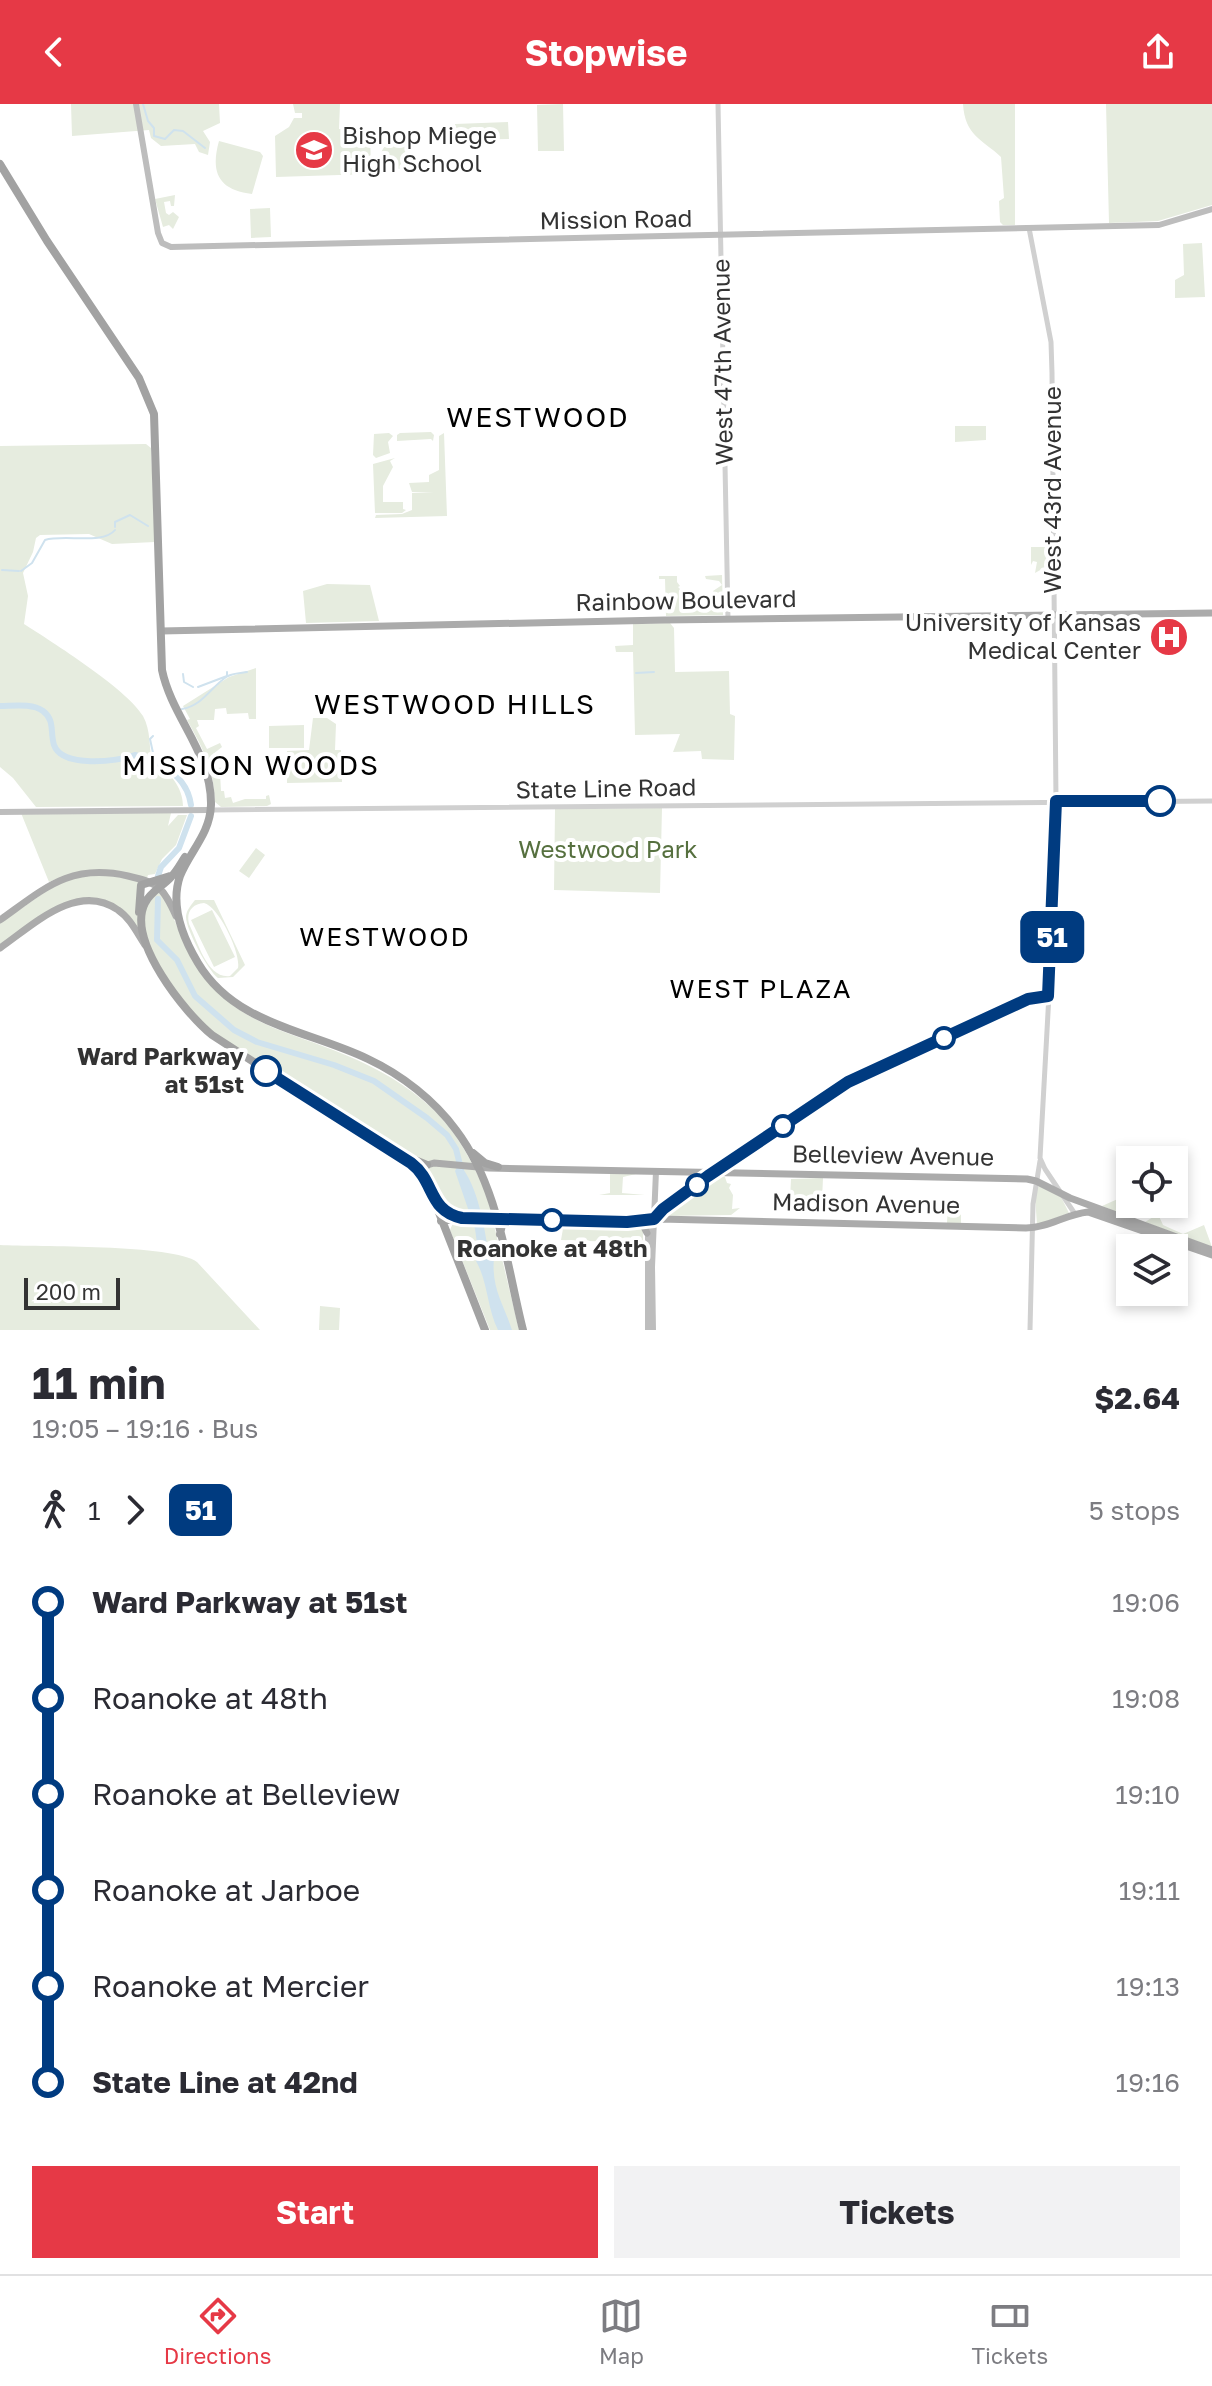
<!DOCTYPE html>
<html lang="en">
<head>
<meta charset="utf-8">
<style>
	body { margin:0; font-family:"Golos Text",sans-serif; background:#f2f2f3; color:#2b2b33; height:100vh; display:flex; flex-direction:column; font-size:30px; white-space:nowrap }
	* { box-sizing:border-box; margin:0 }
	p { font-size:26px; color:#7c7c81 }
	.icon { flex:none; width:44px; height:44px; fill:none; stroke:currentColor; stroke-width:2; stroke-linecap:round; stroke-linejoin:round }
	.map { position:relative; height:1226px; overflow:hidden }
	.drawer { display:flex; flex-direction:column; background:#fff; flex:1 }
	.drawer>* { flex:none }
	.badge { padding:0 16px; border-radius:12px; font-size:28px; line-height:52px }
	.tools { position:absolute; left:1116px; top:1042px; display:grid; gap:16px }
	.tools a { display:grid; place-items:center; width:72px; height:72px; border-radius:0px; background:#fff; box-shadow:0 4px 12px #0003; font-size:40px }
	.scale { position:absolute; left:24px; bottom:20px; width:96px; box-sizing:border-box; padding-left:8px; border:4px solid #333; border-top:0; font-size:22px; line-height:28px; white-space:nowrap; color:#333; -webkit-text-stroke:6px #fff; paint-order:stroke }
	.map>.badge { position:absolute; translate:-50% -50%; box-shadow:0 0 0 4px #fff }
	.legs { display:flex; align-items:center; gap:12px; height:88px; padding:0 32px; font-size:26px }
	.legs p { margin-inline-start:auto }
	.head { display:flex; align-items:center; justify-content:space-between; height:136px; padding:0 32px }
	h1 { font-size:44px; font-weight:700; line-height:60px }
	.button { display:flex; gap:16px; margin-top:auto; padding:16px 32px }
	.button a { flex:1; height:92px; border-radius:0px; background:#e63946; color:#fff; font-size:32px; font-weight:700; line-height:92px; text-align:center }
	.button a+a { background:#f2f2f3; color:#2b2b33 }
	ul { padding:0 32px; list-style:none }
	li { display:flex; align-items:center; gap:28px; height:96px; font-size:30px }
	li i { display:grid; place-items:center; width:12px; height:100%; margin:0 10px; background:currentColor }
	li i::after { content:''; width:20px; height:20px; margin:-10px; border:6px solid; border-radius:50%; background:#fff }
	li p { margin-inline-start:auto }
	li:first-child i { background:linear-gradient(#0000 50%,currentColor 0) }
	li:last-child i { background:linear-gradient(currentColor 50%,#0000 0) }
	header { display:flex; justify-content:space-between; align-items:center; height:104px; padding:0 32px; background:#e63946; color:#fff; font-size:36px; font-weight:700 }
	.dock { display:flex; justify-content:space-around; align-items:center; height:112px; border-top:2px solid #e1e1e2; background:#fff; font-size:22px; color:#7c7c81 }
	.dock a { display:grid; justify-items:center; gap:4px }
	.dock .on { color:#e63946 }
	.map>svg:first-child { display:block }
	.green { fill:#e6ecdf; fill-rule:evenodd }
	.water { fill:#cfe2ee }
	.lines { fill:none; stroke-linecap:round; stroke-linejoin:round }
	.stream { stroke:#cfe2ee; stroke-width:2 }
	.river { stroke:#cfe2ee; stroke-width:6 }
	.tertiary { stroke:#d0d0d0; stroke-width:5 }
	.secondary { stroke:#bdbdbd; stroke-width:6 }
	.primary { stroke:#ababab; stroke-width:7 }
	.trunk { stroke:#a2a2a2; stroke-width:8 }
	.line-1-casing { stroke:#fff; stroke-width:18 }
	.line-1 { stroke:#003b80; stroke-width:12 }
	.stop-1-dot { fill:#fff; stroke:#003b80; stroke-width:4 }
	.labels { text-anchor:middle; stroke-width:8; stroke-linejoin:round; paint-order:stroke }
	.poi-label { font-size:24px; fill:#333; stroke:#fff; text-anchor:start }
	.street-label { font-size:24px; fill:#333; stroke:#fff }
	.park-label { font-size:24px; fill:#56703f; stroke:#fff }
	.stop-label { font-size:24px; font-weight:bold; fill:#333; stroke:#fff; text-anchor:end }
	.neighbourhood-label { font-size:26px; letter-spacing:2px; fill:#000; stroke:#fff }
	.quarter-label { font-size:28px; letter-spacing:2px; fill:#000; stroke:#fff }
</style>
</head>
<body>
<header><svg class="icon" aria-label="back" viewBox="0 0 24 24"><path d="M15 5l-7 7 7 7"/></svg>Stopwise<svg class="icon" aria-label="share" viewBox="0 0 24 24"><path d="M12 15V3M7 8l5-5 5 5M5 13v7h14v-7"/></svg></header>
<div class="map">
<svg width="1212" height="1226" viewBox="0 0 1212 1226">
	<rect width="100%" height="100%" fill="#fff"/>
	<path class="green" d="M 71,0 L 219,0 L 220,19 L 203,27 L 210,38 L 208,51 L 199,48 L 195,40 L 161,42 L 151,34 L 149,26 L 72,32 Z
		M 293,0 L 340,0 L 339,25 L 370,24 L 371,70 L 276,73 L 275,32 L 289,23 L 294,14 L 302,14 L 302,9 L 295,9 Z
		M 563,0 L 564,47 L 538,47 L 537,1 Z
		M 963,0 L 1015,0 L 1015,121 L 1003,121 L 1000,118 L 999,97 L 1004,94 L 1001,53 C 982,35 965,32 963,0 Z
		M 1106,0 L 1212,0 L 1212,101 L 1158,117 L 1109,119 Z
		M 508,18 L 509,35 L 456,36 L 455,20 Z
		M 409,33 L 407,65 L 378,64 C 379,44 388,33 409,33 Z
		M 219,37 L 260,48 L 263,52 L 252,90 C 219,86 210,69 219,37 Z
		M 175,91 L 174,102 L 171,102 L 170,97 L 164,98 L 166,109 L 169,111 L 173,108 L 179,113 L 173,125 L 169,121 L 163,123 L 155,95 Z
		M 270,104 L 271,133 L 251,134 L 250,105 Z
		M 1202,139 L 1205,193 L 1175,194 L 1175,176 L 1184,171 L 1183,140 Z
		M 955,322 L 986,322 L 986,336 L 955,338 Z
		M 431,328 L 434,331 L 433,337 L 431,335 L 397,337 L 397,331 L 400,329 Z
		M 444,329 L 447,412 L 375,414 L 376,411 L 402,410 L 412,406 L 412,389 L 434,389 L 412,388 L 409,379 L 429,378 L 429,371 L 439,366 L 439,332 Z
		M 374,330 L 389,329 L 393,332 L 388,338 L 390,349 L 376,354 L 373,351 Z
		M 146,340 L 151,344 L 155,438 L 112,440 L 89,430 L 40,431 L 36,434 L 33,448 L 23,469 L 28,492 L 24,520 C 52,538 127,585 143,612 C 151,626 149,644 152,660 C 170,666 183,684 183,702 L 36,703 L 13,674 L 0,663 L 0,342 Z
		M 395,354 L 390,357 L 393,363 L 383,382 L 383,398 L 403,398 L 403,405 L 406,406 L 402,409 L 375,409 L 373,360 Z
		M 1031,443 L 1049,443 L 1049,461 L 1035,469 L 1037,458 L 1033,457 L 1031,461 Z
		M 722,471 L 723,511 L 666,512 L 665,475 L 659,475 L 659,472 L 677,472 L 677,478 L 680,482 L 678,483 L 682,487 L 681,492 L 696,500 L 703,498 L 703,500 L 696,501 L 698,506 L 715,503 L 717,495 L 713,487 L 722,481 L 719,477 L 706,475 L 705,472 Z
		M 327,480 L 370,481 L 379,517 L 306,519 L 303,487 Z
		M 670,519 L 674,524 L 675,568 L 729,567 L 730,610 L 735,612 L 734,656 L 702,655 L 701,647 L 673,648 L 680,630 L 635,631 L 633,548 L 616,548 L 615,542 L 633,541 L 633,520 Z
		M 256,564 L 256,615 L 249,615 L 248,609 L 227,610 L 226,604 L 215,605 L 214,616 L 197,616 L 199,622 L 196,624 L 207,645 L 220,639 L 222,643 L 213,650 L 217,664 L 229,663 L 230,668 L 220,669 L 221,687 L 224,687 L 225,694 L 231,693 L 233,699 L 245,695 L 266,695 L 266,692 L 269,691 L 271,700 L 267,702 L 221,703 L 215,698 C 214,666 203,644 187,616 L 190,615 L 183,602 L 229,573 Z
		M 313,614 L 327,614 L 336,620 L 335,646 L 341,646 L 342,678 L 287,679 L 287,647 L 309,646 Z
		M 304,621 L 304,644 L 269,644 L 269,622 Z
		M 662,704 L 660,789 L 554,786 L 555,705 Z
		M 21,709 L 171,709 L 168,722 L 178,711 L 187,711 L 176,741 L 162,755 L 155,770 L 148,771 L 147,774 C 107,765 88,762 49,778 Z
		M 256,744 L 265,751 L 249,774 L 239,767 Z
		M 94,769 L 142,777 L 140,829 L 127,812 L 86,794 C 54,797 26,823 0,841 L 0,819 L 60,778 Z
		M 160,786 C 170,802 175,820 183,836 C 193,860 209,883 230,899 C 254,918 283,928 312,938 C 376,961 436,990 469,1054 C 478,1072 489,1091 491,1110 C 427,1116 444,1084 407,1051 L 214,930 L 178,892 L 151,847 L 144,823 L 145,802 Z
		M 195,796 L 214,796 L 245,861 L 233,873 L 218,874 C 208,867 185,824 186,812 C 187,805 192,800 195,796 ZM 204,799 C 219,803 241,849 238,864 L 230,872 C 207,875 198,838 189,820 C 186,808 192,800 204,799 Z
		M 212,806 L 235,853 L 214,863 L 191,816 Z
		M 1015,896 L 1018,896 L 899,951 L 895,950 Z
		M 610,1069 L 636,1070 L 623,1073 L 622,1089 L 645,1091 L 599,1091 L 610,1089 Z
		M 716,1073 L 725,1073 L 727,1079 L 731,1080 L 729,1084 L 733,1091 L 732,1105 L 740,1104 L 731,1111 L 663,1112 L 662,1109 Z
		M 823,1074 L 822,1096 L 790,1095 L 791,1075 Z
		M 1039,1081 L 1061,1093 L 1069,1109 L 1037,1121 L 1035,1092 Z
		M 1129,1090 L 1130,1100 L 1133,1100 L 1139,1113 L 1134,1115 L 1102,1102 Z
		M 948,1099 L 961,1099 L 961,1120 L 947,1119 Z
		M 1158,1110 L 1163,1121 L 1183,1130 L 1204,1121 L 1212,1143 L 1145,1118 Z
		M 457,1118 L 489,1118 L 494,1121 L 519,1226 L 490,1226 L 450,1126 L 453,1119 Z
		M 564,1119 L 640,1121 L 643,1127 L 643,1139 L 561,1136 Z
		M 0,1141 C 36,1143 174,1140 197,1158 L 260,1226 L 0,1226 Z
		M 320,1202 L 340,1204 L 339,1226 L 319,1226 Z"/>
	<path class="water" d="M 459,1060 C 478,1080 485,1126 489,1152 L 494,1154 C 491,1184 504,1201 512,1226 L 498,1226 C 487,1204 488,1178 476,1157 L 479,1153 L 475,1125 L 455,1067 Z"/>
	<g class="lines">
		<path class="stream" d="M 143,0 L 148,17 L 154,24 L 154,32 L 165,35 L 174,26 L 183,27 L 205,44
			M 115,423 L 115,418 L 130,411 L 148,422
			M 2,466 L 19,467
			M 21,467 L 32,459 L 45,436 C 64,430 103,441 115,426
			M 636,569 L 654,568
			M 183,570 L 184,578 L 193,583
			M 198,583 L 227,572 L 227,568
			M 182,605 C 203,602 212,581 228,572 C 234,569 241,569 247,568
			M 153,632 L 150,635 L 155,658"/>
		<path class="river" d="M 0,602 C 13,602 32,599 43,607 C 55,616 50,628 54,641 C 62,664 117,658 135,651 C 161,658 187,672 191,701
			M 158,772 L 161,763 L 179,744 L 191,712
			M 158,795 L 157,836 L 177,856 L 195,892 L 234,926 L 257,938 L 334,961 L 374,977 L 427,1014 L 447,1031 L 456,1045 L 461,1065"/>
		<path class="tertiary" d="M 718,0 L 728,515
			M 1029,124 L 1051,238 L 1052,269 L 1056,697 L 1051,854 L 1040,1054 L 1045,1065 L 1075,1110
			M 211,706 L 1212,697
			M 1028,895 L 1046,892
			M 654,1115 L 663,1105 L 714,1069 L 848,978 L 968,923 L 1032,890 L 1048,892
			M 1030,1226 L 1033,1100 L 1040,1057"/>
		<path class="secondary" d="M 136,0 L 158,129 L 162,139 L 171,143 L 1159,121 L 1212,105
			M 0,708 L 210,706
			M 648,1226 L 648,1125
			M 653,1226 L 652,1163 L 656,1067"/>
		<path class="primary" d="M 161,527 L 664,516 L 1212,509
			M 0,816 C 45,784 70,759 128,772 C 159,779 163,783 176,812
			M 0,844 C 32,822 77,777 118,806 C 130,814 137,829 145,841
			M 424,1062 L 434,1059 L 489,1064 L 1027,1075 L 1036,1077 L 1070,1094 L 1212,1146
			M 438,1100 L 450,1111 L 462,1114 L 632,1118 L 660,1115 L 1026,1124 C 1048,1124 1066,1110 1088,1108 L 1212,1151
			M 637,1120 L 643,1121 L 647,1129"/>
		<path class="trunk" d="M 0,60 L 47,137 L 139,274 L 154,310 L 162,566 C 172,614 212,649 211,701 C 210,730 190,747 180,772 C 170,801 183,834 198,859 C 235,921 308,926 368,955 C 402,971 434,996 456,1026 C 499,1083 506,1159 523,1226
			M 185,753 C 181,759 177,767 171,773 C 163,782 150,788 145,799 C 126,836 185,909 212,931 L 418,1064 L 427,1078 L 485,1226
			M 139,808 L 141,781 L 170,772
			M 473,1049 L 485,1059 L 498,1063
			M 410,1054 L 427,1061
			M 441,1117 L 462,1114
			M 500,1130 L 502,1121 L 510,1115"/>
	</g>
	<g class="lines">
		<defs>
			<path id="line-1" d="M 266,967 L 411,1059 C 435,1077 428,1107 462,1114 L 627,1118 L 654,1115 L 663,1105 L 708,1072 L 848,978 L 1028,895 L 1048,892 L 1056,697 L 1160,697"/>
		</defs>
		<use href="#line-1" class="line-1-casing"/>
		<use href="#line-1" class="line-1"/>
	</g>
	<defs>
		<symbol id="school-disc" viewBox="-11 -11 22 22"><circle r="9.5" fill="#e63946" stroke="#fff"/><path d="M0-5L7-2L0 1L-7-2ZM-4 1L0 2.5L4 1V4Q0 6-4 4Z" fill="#fff"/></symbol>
		<symbol id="hospital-disc" viewBox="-11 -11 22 22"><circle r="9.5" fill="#e63946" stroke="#fff"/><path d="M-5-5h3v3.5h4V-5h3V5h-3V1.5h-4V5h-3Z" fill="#fff"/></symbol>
	</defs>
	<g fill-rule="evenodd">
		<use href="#school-disc" x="292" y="24" width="44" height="44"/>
		<use href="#hospital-disc" x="1147" y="511" width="44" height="44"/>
	</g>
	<g class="stop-1-dot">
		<circle cx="1160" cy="697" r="14"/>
		<circle cx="944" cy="934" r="10"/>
		<circle cx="266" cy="967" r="14"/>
		<circle cx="783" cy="1022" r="10"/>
		<circle cx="697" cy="1081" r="10"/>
		<circle cx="552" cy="1116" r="10"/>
	</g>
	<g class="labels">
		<g class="poi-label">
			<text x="342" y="40">Bishop Miege<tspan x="342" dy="28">High School</tspan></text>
			<text x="1141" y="527" text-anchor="end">University of Kansas<tspan x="1141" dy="28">Medical Center</tspan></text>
		</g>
		<g class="street-label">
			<text transform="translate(616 116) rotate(-1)" y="8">Mission Road</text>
			<text transform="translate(723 258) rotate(-91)" y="8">West 47th Avenue</text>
			<text transform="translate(1053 386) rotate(-90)" y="8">West 43rd Avenue</text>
			<text transform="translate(686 497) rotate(-1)" y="8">Rainbow Boulevard</text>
			<text transform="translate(606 685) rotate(-1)" y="8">State Line Road</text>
			<text transform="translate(893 1052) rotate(1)" y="8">Belleview Avenue</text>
			<text transform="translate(866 1100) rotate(1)" y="8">Madison Avenue</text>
		</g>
		<g class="park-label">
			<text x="608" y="754">Westwood Park</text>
		</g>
		<g class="stop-label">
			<text x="244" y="961">Ward Parkway<tspan x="244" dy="28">at 51st</tspan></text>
			<text x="552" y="1153" text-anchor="middle">Roanoke at 48th</text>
		</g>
		<g class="neighbourhood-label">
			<text x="385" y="842">WESTWOOD</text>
			<text x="761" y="894">WEST PLAZA</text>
		</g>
		<g class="quarter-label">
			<text x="538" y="323">WESTWOOD</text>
			<text x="455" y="610">WESTWOOD HILLS</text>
			<text x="251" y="671">MISSION WOODS</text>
		</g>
	</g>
</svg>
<div class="tools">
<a><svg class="icon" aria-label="locate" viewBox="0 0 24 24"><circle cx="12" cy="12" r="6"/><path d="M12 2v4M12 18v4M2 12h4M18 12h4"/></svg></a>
<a><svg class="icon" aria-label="layers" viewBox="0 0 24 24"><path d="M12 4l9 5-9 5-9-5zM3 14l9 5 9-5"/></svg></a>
</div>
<div class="scale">200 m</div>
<b class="badge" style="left:1052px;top:833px;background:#003b80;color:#fff">51</b>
</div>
<section class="drawer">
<div class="head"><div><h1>11 min</h1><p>19:05 – 19:16 · Bus</p></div><b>$2.64</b></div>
<div class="legs"><svg class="icon" aria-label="walk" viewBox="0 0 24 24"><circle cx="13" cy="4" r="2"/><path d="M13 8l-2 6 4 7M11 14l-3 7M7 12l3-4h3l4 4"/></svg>1<svg class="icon" aria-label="forward" viewBox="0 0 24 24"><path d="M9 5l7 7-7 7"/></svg><b class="badge" style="background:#003b80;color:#fff">51</b><p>5 stops</p></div>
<ul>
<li><i style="color:#003b80"></i><b>Ward Parkway at 51st</b><p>19:06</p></li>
<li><i style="color:#003b80"></i><span>Roanoke at 48th</span><p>19:08</p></li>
<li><i style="color:#003b80"></i><span>Roanoke at Belleview</span><p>19:10</p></li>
<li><i style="color:#003b80"></i><span>Roanoke at Jarboe</span><p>19:11</p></li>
<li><i style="color:#003b80"></i><span>Roanoke at Mercier</span><p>19:13</p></li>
<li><i style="color:#003b80"></i><b>State Line at 42nd</b><p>19:16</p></li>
</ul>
<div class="button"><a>Start</a><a>Tickets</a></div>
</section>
<nav class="dock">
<a class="on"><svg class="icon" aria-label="directions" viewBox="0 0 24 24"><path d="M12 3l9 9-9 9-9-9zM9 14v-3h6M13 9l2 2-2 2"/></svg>Directions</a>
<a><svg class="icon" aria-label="map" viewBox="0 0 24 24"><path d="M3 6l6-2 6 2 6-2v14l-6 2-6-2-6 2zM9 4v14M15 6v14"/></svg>Map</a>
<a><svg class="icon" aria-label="tickets" viewBox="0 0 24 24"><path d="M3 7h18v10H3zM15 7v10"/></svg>Tickets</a>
</nav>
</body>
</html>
